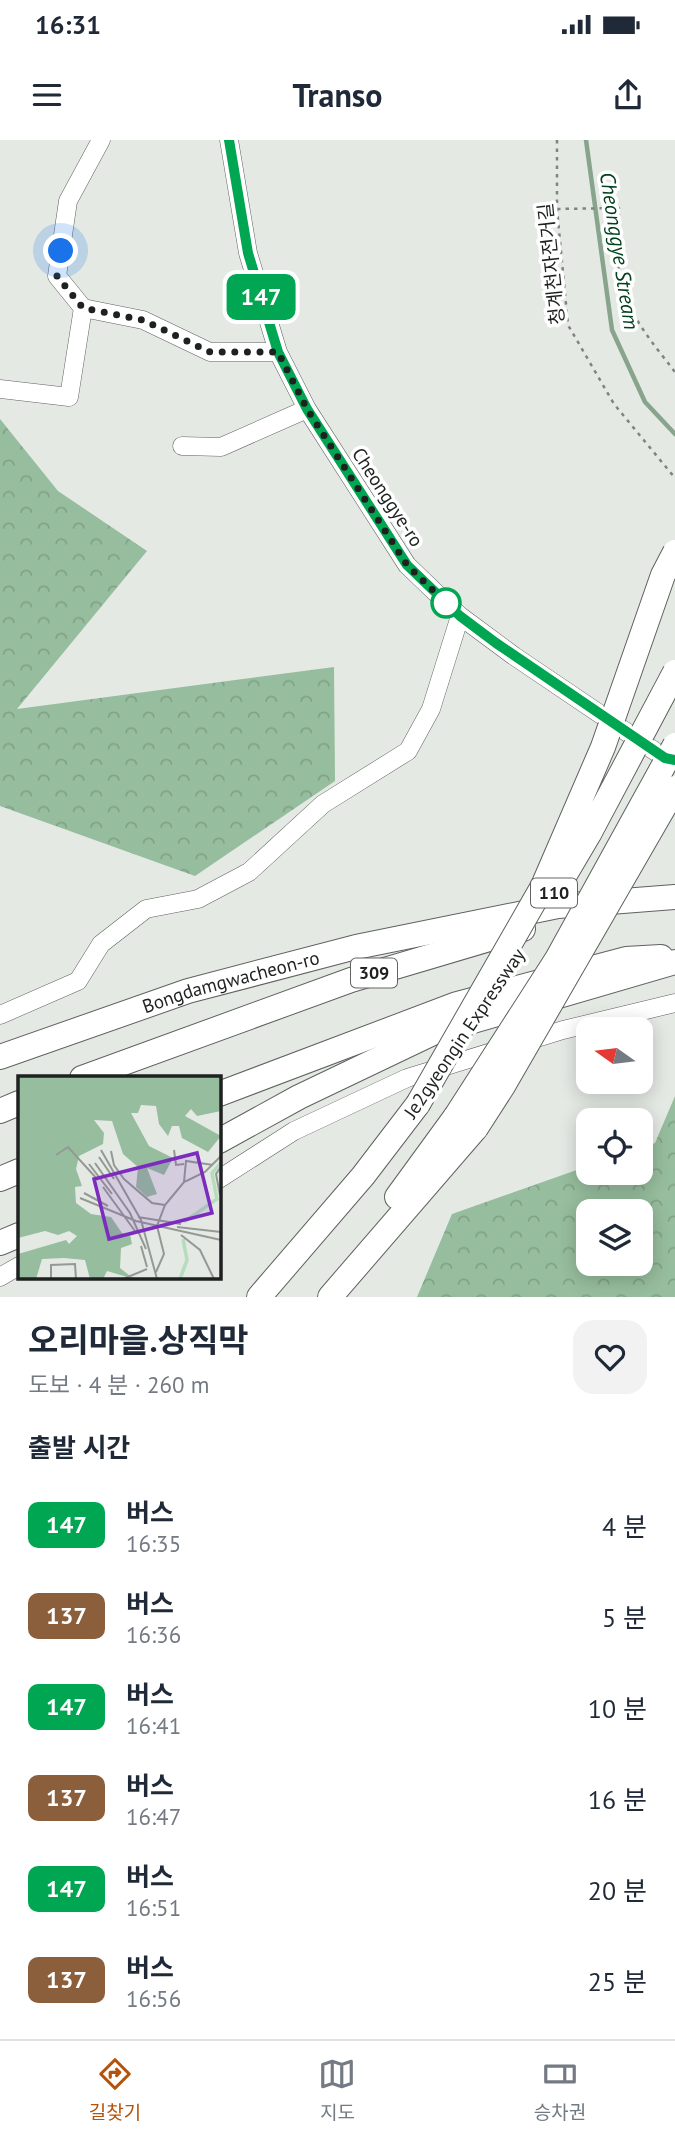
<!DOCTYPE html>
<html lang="ko">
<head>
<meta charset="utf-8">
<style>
	body { margin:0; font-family:"PT Sans","Noto Sans KR",sans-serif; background:#f2f2f3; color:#1f2937; height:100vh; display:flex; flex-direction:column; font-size:26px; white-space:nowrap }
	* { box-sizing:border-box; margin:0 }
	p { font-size:23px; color:#747a83 }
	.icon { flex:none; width:38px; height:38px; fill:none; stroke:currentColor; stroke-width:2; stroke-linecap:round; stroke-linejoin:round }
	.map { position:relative; height:1157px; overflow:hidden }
	.drawer { display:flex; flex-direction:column; background:#fff; flex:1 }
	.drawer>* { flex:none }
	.badge { padding:0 14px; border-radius:10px; font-size:24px; line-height:46px }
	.needle { width:46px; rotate:284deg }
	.buttons { position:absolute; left:576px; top:877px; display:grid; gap:14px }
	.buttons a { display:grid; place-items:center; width:77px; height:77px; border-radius:14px; background:#fff; box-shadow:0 4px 18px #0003; font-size:35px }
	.you { position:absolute; width:35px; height:35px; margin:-18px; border:5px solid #fff; border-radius:50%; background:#1a73e8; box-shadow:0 0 0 10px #1a73e833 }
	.map>.badge { position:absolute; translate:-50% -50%; box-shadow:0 0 0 4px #fff }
	h2 { padding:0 28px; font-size:26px; line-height:63px }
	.round { display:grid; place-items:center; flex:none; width:74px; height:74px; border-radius:21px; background:#f2f2f3 }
	.headline { display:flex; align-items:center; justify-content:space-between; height:119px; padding:0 28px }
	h1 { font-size:33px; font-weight:700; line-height:52px }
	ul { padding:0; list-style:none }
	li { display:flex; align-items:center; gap:21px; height:91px; padding:0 28px }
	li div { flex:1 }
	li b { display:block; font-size:26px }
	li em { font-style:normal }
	li .badge { min-width:77px; font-weight:700; text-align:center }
	.status { display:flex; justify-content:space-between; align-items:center; height:49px; padding:0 35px; background:#fff; direction:ltr }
	.status svg { height:19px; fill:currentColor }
	header { display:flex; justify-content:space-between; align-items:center; height:91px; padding:0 28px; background:#fff; font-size:32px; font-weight:700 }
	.tab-bar { display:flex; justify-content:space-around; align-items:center; height:98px; border-top:2px solid #e0e1e3; background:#fff; font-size:19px; color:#747a83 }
	.tab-bar a { display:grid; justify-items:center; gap:4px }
	.tab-bar .selected { color:#b45309 }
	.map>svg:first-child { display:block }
	.forest { fill:url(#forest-crowns); fill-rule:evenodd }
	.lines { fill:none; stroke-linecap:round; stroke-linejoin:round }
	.stream { stroke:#88a48d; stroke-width:4.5 }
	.minor-casing { stroke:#5e625e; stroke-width:19 }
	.highway-casing { stroke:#5e625e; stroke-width:26 }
	.path { stroke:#808481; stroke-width:2.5; stroke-dasharray:3.5 5; stroke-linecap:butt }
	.minor { stroke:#fff; stroke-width:18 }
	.highway { stroke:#fff; stroke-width:24 }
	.highway-bridge-casing { stroke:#5e625e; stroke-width:26; stroke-linecap:butt }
	.highway-bridge { stroke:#fff; stroke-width:24 }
	.line-casing { stroke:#fff; stroke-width:16 }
	.line { stroke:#00a651; stroke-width:10 }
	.walk { stroke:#1f2120; stroke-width:7; stroke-dasharray:0 12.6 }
	.stop-dot { fill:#fff; stroke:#00a651; stroke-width:3.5 }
	.labels { text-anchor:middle; stroke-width:7; stroke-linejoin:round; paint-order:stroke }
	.shield { fill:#fff; stroke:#626463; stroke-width:2 }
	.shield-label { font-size:18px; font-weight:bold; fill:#1f2120 }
	.street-label { font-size:19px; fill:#1f2120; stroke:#fff }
	.water-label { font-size:21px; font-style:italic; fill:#00411a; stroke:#fff }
	.inset-river { fill:none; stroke:#b5dcbc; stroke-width:3.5 }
	.inset-road { fill:none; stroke:#959996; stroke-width:2 }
	.view { fill:#7b2cbf; fill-opacity:0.15; stroke:#7b2cbf; stroke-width:3.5 }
	.inset-edge { fill:none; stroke:#1f2120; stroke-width:3.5 }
</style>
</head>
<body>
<div class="status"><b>16:31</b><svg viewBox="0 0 49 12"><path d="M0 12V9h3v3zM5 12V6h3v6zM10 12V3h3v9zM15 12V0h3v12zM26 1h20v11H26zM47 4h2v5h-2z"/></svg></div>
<header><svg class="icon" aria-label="menu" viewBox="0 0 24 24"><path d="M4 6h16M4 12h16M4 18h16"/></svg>Transo<svg class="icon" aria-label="share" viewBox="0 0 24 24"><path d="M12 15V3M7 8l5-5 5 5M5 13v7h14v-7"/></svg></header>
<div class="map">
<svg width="675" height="1157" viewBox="0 0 675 1157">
	<defs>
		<pattern id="forest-crowns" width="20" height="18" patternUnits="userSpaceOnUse" patternTransform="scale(1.75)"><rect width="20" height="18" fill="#96bd9d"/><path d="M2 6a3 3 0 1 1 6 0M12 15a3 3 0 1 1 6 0" fill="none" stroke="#81a287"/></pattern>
	</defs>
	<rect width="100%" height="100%" fill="#e4e9e4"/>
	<path class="forest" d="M 0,279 L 58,351 L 147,411 L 17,569 L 334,527 L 335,641 L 195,736 L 0,666 Z
		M 675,956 L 675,1157 L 417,1157 L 452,1074 L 588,1026 L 588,1032 L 640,1032 L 641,1008 L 655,1003 ZM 588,1071 L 640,1071 L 640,1124 L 588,1124 Z"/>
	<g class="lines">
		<path class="stream" d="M 586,0 L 612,190 L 645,262 L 675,294"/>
		<defs>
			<path id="minor" d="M 101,0 L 68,61 L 57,136 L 83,168 L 143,180 L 210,212 L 278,212
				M 229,0 L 248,113 L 278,212 L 307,269 L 407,425 L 460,476 L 514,516 L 665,618 L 675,620
				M 0,249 L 69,257 L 83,168
				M 182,306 L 221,307 L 307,269
				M 0,875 L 78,841 L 101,804 L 146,769 L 198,759 L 249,732 L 323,664 L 408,611 L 431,569 L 460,476
				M 219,1039 L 294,991 L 407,938 L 563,890 L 675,863
				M 0,1137 L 19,1126"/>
			<g id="highway">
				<path id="s1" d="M 0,917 L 188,851 L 356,807 L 558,766 L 675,757"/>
				<path d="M 82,938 L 351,840 L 523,789"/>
				<path d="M 219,954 L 457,864 L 626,819 L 661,817"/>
				<path d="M 0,971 L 19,963"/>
				<path d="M 219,1001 L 299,957 L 435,892 L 675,822"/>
				<path d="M 0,1039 L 19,1031"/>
				<path d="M 397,1057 L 456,976"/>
				<path d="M 0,1103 L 19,1095"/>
				<path d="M 259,1157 L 363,1036 L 418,964"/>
				<path d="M 330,1157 L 476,988"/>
			</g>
		</defs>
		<use href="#minor" class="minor-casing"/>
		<use href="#highway" class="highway-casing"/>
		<path class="path" d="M 557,0 L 557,69 L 568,185 L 614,264 L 675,338
			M 557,69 L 619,68 C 619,88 617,108 619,128 C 621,167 652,202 675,232"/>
		<use href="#minor" class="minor"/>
		<use href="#highway" class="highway"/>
		<defs>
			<path id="highway-bridge" d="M 553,755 L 589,694 L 675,532
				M 418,964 L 543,746 L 603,607 L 663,435 L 675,412
				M 456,976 L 557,819 L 675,605
				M 476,988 L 503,946 L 675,648"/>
		</defs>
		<use href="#highway-bridge" class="highway-bridge-casing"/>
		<use href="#highway-bridge" class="highway-bridge"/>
	</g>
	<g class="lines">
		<defs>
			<path id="line" d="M 229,0 L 248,113 L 278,212 L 307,269 L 407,425 L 460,476 L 496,503 L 665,618 L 675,620"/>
		</defs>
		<use href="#line" class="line-casing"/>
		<use href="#line" class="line"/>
		<path class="walk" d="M 61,111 L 57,136 L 83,168 L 143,180 L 210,212 L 278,212 L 307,269 L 407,425 L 446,463"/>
	</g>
	<circle class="stop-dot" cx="446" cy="463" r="14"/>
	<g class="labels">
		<g class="shield">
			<rect x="531" y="738.5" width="46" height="29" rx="5"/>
			<rect x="351" y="818.5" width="46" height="29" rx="5"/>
		</g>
		<g class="shield-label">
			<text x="554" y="759">110</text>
			<text x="374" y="839">309</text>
		</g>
		<g class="street-label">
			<text transform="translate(551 124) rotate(-96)" y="7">청계천자전거길</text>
			<text transform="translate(388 357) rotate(57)" y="7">Cheonggye-ro</text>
			<text dy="7" stroke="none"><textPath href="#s1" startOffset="243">Bongdamgwacheon-ro</textPath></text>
			<text transform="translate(464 893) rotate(-56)" y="7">Je2gyeongin Expressway</text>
		</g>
		<g class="water-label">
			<text transform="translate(619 111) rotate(81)" y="7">Cheonggye Stream</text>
		</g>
	</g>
	<g transform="translate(18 936)">
		<rect width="203" height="203" fill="#e4e9e4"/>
		<path d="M 0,0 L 203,0 L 203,35 L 179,40 L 173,33 L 167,40 L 203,60 L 190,76 L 164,62 L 161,50 L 154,50 L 150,60 L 141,48 L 138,30 L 123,29 L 120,37 L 113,37 L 131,70 L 155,82 L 146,99 L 129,92 L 139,118 L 129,121 L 118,111 L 120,91 L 105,78 L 94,45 L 76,44 L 86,57 L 85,68 L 61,80 L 58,93 L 64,110 L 57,111 L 58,127 L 73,138 L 93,141 L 104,157 L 112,159 L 114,168 L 103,172 L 102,192 L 116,203 L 89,195 L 85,203 L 72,203 L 67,184 L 46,182 L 24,183 L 18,203 L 0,203 L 0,178 L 48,164 L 51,168 L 59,160 L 51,155 L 40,159 L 27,155 L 0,162 Z" fill="#96bd9d"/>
		<path class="inset-river" d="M 166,146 L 199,123 L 194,97 L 203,87M 162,203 L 169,184 L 165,163"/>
		<path class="inset-road" d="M 83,74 L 123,144 L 139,203M 156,74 L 158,89 L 166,88M 93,75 L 96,89 L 106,103 L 134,127 L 147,129M 38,79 L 50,71 L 80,104M 81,81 L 96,103M 77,87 L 112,137 L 128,173M 71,88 L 94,118M 166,106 L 168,85 L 195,89M 85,111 L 117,155M 66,117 L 90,130M 202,119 L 198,98 L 203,91M 62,122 L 118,145 L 203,164M 120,141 L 163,148M 159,151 L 203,156M 163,159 L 182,174 L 196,203M 123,170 L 129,191M 138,196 L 146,178 L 139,150 L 147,129 L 166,106 L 187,96 L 203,80M 33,203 L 33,189 L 57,188 L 58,203M 105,203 L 129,193"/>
		<path class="view" d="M 179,77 L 194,137 L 91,163 L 76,103 Z"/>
		<rect width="203" height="203" class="inset-edge"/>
	</g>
</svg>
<div class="buttons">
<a><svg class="needle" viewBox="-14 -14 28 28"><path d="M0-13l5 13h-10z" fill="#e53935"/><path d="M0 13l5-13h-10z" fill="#747a83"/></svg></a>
<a><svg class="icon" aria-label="locate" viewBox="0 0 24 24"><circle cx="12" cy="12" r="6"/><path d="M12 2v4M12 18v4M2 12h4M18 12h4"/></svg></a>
<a><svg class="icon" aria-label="layers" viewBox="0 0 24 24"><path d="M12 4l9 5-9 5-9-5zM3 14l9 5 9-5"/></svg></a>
</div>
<div class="you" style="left:61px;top:111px"></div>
<b class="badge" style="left:261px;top:157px;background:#00a651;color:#fff">147</b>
</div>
<section class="drawer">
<div class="headline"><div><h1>오리마을.상직막</h1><p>도보 · 4 분 · 260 m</p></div><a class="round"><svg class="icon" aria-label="heart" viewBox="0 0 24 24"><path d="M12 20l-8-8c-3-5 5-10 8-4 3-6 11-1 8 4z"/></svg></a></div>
<h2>출발 시간</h2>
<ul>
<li><span class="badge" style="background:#00a651;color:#fff">147</span><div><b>버스</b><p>16:35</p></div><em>4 분</em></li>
<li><span class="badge" style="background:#8b5e3c;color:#fff">137</span><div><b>버스</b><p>16:36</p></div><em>5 분</em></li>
<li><span class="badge" style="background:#00a651;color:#fff">147</span><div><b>버스</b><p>16:41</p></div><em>10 분</em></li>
<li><span class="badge" style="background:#8b5e3c;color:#fff">137</span><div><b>버스</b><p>16:47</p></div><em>16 분</em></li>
<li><span class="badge" style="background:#00a651;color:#fff">147</span><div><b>버스</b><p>16:51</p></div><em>20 분</em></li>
<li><span class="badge" style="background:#8b5e3c;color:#fff">137</span><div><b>버스</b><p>16:56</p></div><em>25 분</em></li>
</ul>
</section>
<nav class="tab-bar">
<a class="selected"><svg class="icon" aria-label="directions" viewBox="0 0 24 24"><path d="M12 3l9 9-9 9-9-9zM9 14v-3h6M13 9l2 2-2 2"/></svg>길찾기</a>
<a><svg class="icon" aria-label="map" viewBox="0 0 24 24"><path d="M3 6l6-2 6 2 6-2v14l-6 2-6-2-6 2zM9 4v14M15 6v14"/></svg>지도</a>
<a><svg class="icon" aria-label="tickets" viewBox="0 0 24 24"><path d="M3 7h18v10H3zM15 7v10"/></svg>승차권</a>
</nav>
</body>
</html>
